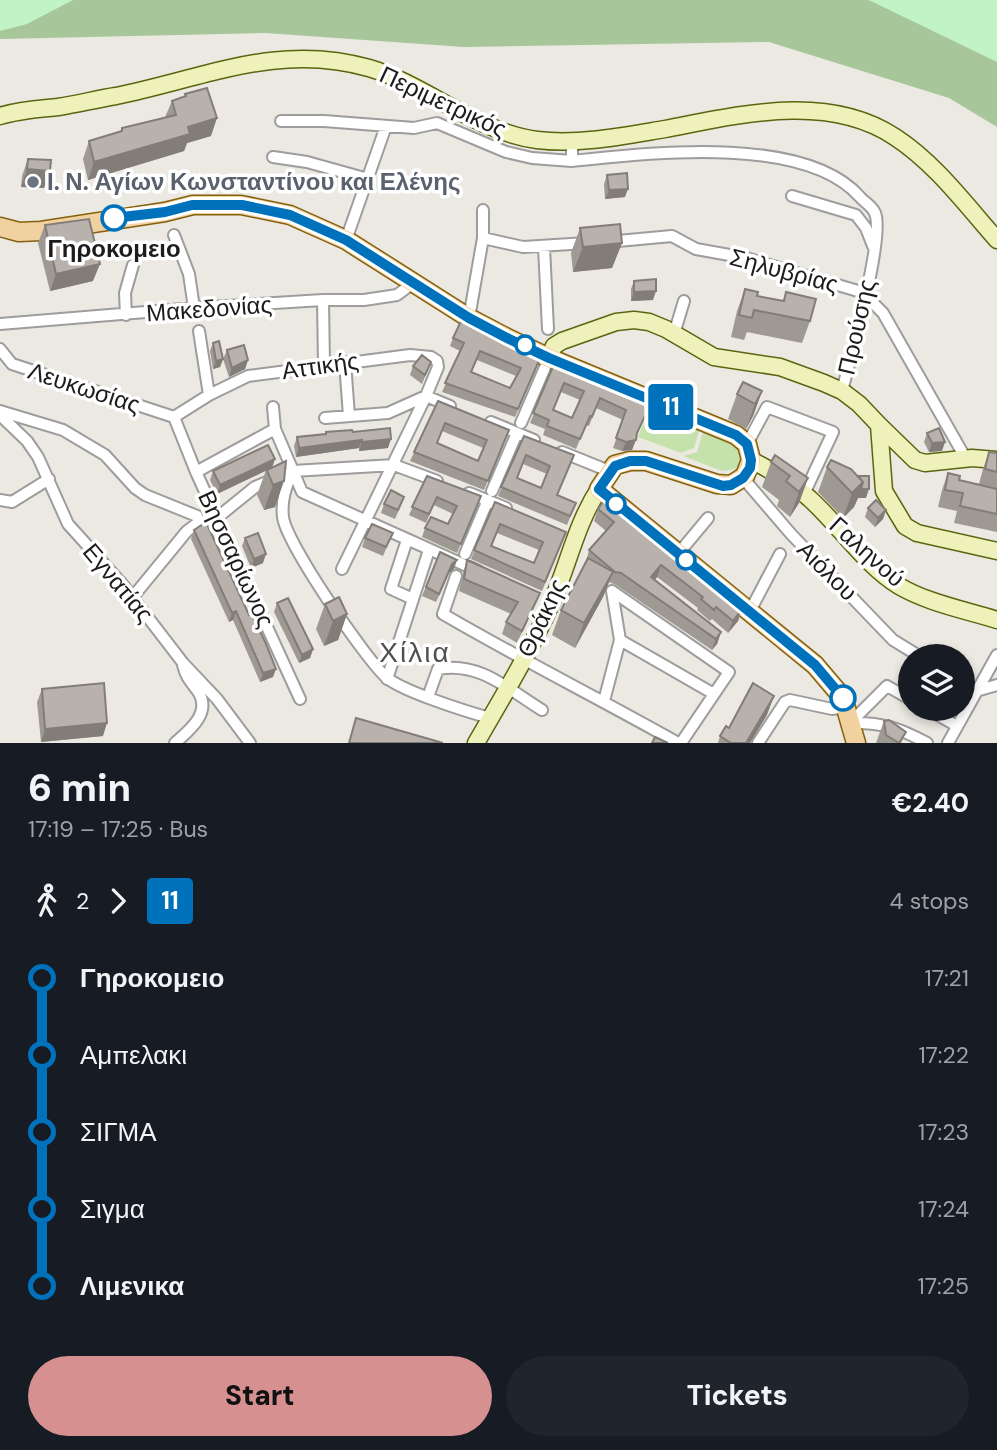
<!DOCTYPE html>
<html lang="en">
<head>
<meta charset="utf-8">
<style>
	body { margin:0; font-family:"DM Sans",sans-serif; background:#20242c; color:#f1f3f6; height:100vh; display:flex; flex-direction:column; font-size:26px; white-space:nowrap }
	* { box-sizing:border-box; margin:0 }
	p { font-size:23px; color:#9ea1a6 }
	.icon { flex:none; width:38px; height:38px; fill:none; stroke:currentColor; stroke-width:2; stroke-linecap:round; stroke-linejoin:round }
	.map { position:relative; height:743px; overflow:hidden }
	.sheet { display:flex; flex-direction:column; background:#171b24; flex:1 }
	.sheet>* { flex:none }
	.badge { padding:0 14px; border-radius:5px; font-size:24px; line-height:46px }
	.controls { position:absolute; left:898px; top:644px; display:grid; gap:14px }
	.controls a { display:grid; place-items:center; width:77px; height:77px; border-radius:50%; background:#171b24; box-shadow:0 4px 10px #0003; font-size:35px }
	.map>.badge { position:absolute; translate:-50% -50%; box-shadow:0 0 0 4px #fff }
	.legs { display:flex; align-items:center; gap:10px; height:77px; padding:0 28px; font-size:23px }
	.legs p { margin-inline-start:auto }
	.head { display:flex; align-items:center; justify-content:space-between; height:119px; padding:0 28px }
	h1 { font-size:38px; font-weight:800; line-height:52px }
	.cta { display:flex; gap:14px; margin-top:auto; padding:14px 28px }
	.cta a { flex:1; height:80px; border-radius:42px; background:#d69090; color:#111; font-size:28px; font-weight:800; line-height:80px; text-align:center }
	.cta a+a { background:#20242c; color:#f1f3f6 }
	ul { padding:0 28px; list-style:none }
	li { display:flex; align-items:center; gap:24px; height:77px; font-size:26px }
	li i { display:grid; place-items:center; width:10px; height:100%; margin:0 9px; background:currentColor }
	li i::after { content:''; width:18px; height:18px; margin:-9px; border:5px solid; border-radius:50%; background:#171b24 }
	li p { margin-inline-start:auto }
	li:first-child i { background:linear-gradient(#0000 50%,currentColor 0) }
	li:last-child i { background:linear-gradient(currentColor 50%,#0000 0) }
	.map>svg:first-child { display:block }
	.grass { fill:#c5e2ac }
	.forest { fill:#a7c79b }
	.park { fill:#c2f3c7 }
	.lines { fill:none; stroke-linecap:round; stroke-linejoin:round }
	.street-casing { stroke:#9d9d9d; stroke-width:14 }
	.secondary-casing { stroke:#5a660f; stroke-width:19 }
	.primary-casing { stroke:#85610e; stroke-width:21 }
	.street { stroke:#fff; stroke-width:10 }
	.secondary { stroke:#eef2ba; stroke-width:16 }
	.primary { stroke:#f2d1a1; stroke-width:18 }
	.wall { fill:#9f9994; fill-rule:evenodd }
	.shaded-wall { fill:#827d78 }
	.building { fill:#b9b2ac; stroke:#827d78; stroke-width:2; fill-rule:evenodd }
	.line-1-casing { stroke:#fff; stroke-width:16 }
	.line-1 { stroke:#0072bc; stroke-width:10 }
	.worship-dot { fill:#6b7280; stroke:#fff; stroke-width:2.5 }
	.stop-1-dot { fill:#fff; stroke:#0072bc; stroke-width:3.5 }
	.labels { text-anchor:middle; stroke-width:7; stroke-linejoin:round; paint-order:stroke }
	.street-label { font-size:24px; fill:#1c1c1c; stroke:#fff }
	.worship-label { font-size:24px; font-weight:bold; fill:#5b616d; stroke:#fff; text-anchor:start }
	.stop-label { font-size:24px; font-weight:bold; fill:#1c1c1c; stroke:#fff }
	.quarter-label { font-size:28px; letter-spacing:2px; fill:#4f4f4f; stroke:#fff }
</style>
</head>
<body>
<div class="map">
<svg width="997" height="743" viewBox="0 0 997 743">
	<rect width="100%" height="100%" fill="#ece9e2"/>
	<path class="grass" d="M 649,409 L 700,428 L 694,448 L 681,453 L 638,437 Z
		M 704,429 L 737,443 L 744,456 L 737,469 L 722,471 L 683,456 L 697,452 Z"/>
	<path class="forest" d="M 0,0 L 997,0 L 997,127 L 949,98 L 769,42 L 464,47 L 265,33 L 0,39 Z"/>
	<path class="park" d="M 0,0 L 73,0 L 27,24 L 0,31 Z
		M 868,0 L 997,0 L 997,62 L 873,2 Z"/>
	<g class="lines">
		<defs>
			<path id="street" d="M 281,121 L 324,121 L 414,128 L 437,123 L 506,152 L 532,158 L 572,161
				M 572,141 L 572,161 C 649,153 805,134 860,197 C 864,202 872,206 875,213 C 885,236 850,360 842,391
				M 273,157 L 307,162 L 368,179
				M 792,196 L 856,215 L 866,228 L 873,246
				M 174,235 L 189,274 L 194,308
				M 483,238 L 523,247 L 587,243
				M 346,240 L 386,126
				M 607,242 L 672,236 L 696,249 L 746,258 L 858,291 L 866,296 L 883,313 L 966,459
				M 544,247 L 548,329
				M 323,300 L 324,365
				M 126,315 L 125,293 L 133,265
				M 469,318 L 483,238 L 483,210
				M 0,324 L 194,308 L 323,300 L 364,300 L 397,295 L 413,283
				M 199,331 L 209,395
				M 674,334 L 684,301
				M 0,349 L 12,364 L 174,417
				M 345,362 L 349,416
				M 273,407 L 275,429 L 302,492 L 478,571
				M 0,411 L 63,430 L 105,455 L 135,488 L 145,495 L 197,516 L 199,522
				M 0,415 L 27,441 L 38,457 L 68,524 L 123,585 L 183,663 L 217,699 L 250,743
				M 174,417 L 209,395 L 248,376 L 410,355 L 431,357 L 437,361 L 438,367 L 426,396 L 342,569
				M 174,417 L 196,472 L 300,699
				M 325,418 L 388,413 L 426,396 L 450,406
				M 491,422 L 534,440
				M 521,423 L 549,358
				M 747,444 L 767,407 L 833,432 L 804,494
				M 562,452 L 609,471
				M 293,471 C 286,486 281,500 283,517 C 286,543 365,658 386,677 C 401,691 468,712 490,718
				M 196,472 L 275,429
				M 743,478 L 791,534 L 893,640 L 919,656
				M 492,491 L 517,433
				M 469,493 L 506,508
				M 0,500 L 12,502 L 49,479
				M 407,540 L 391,589 L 413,599
				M 465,554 L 488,500
				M 678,554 L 708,518
				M 456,576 L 443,614 C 520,659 600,699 678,743
				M 612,591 L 729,672 L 681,743
				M 132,598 L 187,531 L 199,522 L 218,517 L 255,487 L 293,471 L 394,465 L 437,481
				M 750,611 L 780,554
				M 620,640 L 714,694
				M 387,679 L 429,550
				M 962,682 L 976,691 L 997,685
				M 428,697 L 438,669 C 479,661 508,689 542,710
				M 604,701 L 620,640 L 612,591
				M 927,709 L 957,726
				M 850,723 C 882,722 899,728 927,743
				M 850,723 L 887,686 L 910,699
				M 175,743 C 190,730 213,712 197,690 C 190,681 186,677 183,665
				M 758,743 L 785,702 L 790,700 L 832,709 L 846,707
				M 948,743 L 997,655"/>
			<path id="secondary" d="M 0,116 C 19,110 39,109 58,107 C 78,104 97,99 116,96 C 205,78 278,42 369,68 C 427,85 476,132 537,140 C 579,145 623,136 665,129 C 739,115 827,92 895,137 C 935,163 966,205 997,240
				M 549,358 L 554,346 L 562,341 L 616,322 L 634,320 L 649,322 L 666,329 L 714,357 L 780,367 L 824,383 L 842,391 L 859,404 L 879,425 L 884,491 L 905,526 L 917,533 L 997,551
				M 879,425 L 915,460 L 925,463 L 972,458 L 997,460
				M 751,460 C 772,471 792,482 810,499 C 839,525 866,566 899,586 C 928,603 965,610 997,620
				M 476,743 C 502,698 530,652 551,604 C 568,566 576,524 599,489"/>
			<path id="primary" d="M 0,227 L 19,232 L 41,231 L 165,212 L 193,205 L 241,205 L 290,215 L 346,240 L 469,318 L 509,339 L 549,358 L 736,435 L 747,444 L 751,460 L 745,476 L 731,485 L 717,484 L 646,461 L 630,461 L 615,465 L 599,489 L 815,665 L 843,698 L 856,743"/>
		</defs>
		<use href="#street" class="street-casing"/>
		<use href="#secondary" class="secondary-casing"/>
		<use href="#primary" class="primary-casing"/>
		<use href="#street" class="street"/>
		<use href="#secondary" class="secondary"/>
		<use href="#primary" class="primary"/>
	</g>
	<path class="wall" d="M 185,94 L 211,136 L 187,143 L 184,151 L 88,180 L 83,159 L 89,141 L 120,132 L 122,128 L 165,117 L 172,101 L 184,97 Z
		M 28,159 L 50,171 L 44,188 L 21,187 L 22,176 Z
		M 607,175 L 625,197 L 605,199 L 604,184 Z
		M 45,225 L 93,281 L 50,291 L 38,243 Z
		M 580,228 L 622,243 L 612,268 L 573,272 L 571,253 Z
		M 634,281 L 653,300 L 631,301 L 631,289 Z
		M 745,289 L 757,296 L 783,301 L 786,292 L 810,321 L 802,343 L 747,332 L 744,340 L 731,337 L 737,311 Z
		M 453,338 L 541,356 L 515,417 L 442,392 L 460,351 L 450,346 ZM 477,360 L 516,376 L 510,388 L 471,372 Z
		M 213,343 L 223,359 L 220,367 L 213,369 L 210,351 Z
		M 227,350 L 248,360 L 245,369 L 229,377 L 223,359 Z
		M 431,362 L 422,384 L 410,375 L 413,366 Z
		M 555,362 L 605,386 L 650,405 L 636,436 L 632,450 L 622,451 L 613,448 L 623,420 L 596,408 L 589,426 L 586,425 L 576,449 L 543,435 L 545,429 L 530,423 ZM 561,392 L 580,400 L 572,418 L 553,410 Z
		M 762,391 L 753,416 L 746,429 L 728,419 L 737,394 Z
		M 438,401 L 509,430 L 484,490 L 410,461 ZM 442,431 L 483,448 L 478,461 L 437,443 Z
		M 326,432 L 353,432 L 388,448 L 359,451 L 359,448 L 296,457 L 294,446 L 297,437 L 325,434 Z
		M 927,433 L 942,451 L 929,452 L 924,442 Z
		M 524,436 L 574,455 L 557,495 L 576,503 L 567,525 L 498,496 ZM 523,464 L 547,474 L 541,488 L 517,478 Z
		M 989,452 L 997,453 L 997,532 L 954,523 L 957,511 L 938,507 L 942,490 L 948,473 L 959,480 L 979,484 L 983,469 Z
		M 771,462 L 808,478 L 799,503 L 790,517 L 777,506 L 779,500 L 762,487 Z
		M 827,467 L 866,498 L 858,498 L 854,507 L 843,518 L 818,492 Z
		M 272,468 L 275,507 L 264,510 L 257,495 L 266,470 L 217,494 L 210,480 L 213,471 Z
		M 427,476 L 481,496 L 457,553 L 422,537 L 425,528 L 448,524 L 453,514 L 434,505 L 426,523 L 409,515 Z
		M 495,502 L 566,532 L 542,591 L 471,559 ZM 497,533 L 539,550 L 534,563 L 492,546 Z
		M 384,504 L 401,505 L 395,519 L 381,513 Z
		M 620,507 L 618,512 L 742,609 L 738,621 L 728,633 L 712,619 L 710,621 L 697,610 L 698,608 L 657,577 L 655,580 L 721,632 L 717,644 L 712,650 L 616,585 L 609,582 L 603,597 L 575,648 L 552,635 L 561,610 L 586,562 L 589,550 L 606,531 L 594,521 L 598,509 Z
		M 868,508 L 886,510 L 883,519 L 875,527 L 865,517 Z
		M 194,530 L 273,677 L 260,682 L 233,620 L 229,622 L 191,539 Z
		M 393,533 L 383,556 L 362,547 L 365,538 Z
		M 245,538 L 263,563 L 251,568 L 242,546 Z
		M 440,552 L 454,569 L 449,573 L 436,602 L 422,596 Z
		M 467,560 L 535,605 L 517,643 L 502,634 L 506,622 L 511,614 L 459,591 L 463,573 Z
		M 277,603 L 313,649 L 310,658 L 299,663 L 274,612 Z
		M 325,604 L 347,614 L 338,640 L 324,646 L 316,629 Z
		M 42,689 L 103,736 L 41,742 L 37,702 Z
		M 767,715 L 750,743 L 718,743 L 720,736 Z
		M 884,721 L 906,732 L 901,743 L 876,743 Z"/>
	<path class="shaded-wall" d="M 217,118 L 211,136 L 187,143 L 184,151 L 88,180 L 94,162 L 188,127 Z
		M 27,169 L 50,171 L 44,188 L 21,187 Z
		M 628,189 L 625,197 L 605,199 L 609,190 Z
		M 622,243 L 612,268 L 573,272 L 583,247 Z
		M 100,264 L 93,281 L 50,291 L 56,274 Z
		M 656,291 L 653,300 L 631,301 L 634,292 Z
		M 223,359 L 220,367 L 213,369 L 216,361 Z
		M 248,360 L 245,369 L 229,377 L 232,368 Z
		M 762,391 L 753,416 L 746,429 L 755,404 Z
		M 650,405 L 634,440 L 636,440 L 632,450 L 622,451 L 626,442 L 637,433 Z
		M 391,439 L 388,448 L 359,451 L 362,442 Z
		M 362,440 L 359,448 L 296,457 L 299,448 Z
		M 945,442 L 942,451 L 929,452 L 932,443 Z
		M 275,459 L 272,468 L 217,494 L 220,485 Z
		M 808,478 L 799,503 L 790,517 L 799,492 Z
		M 284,481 L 275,507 L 264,510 L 273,485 Z
		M 863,482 L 869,489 L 866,498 L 858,498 L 854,507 L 843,518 L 852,493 Z
		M 886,510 L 883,519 L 875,527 L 878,518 Z
		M 266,554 L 263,563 L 251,568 L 254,559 Z
		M 457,560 L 454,569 L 449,573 L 436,602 L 452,564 Z
		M 661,565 L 657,577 L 647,589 L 651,577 Z
		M 613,572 L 603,597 L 575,648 L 584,623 Z
		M 742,609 L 738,621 L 728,633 L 733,621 Z
		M 236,611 L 233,620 L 229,622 L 232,613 Z
		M 347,614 L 338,640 L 324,646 L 333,621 Z
		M 721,632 L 717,644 L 712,650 L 716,639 Z
		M 313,649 L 310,658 L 299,663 L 302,655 Z
		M 276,669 L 273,677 L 260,682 L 263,673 Z
		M 774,696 L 767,715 L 750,743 L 746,743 Z
		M 107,723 L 103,736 L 41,742 L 45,729 Z"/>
	<path class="building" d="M 207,88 L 217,118 L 188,127 L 190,134 L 94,162 L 89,141 L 122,131 L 122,128 L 176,115 L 172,101 L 186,96 L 185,94 Z
		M 28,159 L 51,160 L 50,171 L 27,169 Z
		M 627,173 L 628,189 L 609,190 L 607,175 Z
		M 89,219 L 100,264 L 56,274 L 45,225 Z
		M 620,224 L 622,243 L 583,247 L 580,228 Z
		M 656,279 L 656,291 L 634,292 L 634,281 Z
		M 745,289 L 758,292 L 757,296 L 784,301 L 786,292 L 816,299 L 810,321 L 754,310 L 752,318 L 739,315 Z
		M 461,321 L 541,356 L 518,409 L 445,383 L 464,343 L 453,338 ZM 480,351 L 521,368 L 510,388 L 471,372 Z
		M 219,341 L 223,359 L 216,361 L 213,343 Z
		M 244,345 L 248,360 L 232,368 L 227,350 Z
		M 422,355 L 431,362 L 425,375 L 413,366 Z
		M 555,362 L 606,383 L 605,386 L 650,405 L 637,433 L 636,440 L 626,442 L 616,438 L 626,410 L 600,398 L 592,417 L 590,416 L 580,439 L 547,426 L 549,420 L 533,413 ZM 564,383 L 584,391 L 572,418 L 553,410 Z
		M 743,382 L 762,391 L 755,404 L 737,394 Z
		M 438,401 L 509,430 L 488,481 L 414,452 ZM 445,423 L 487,440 L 478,461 L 437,443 Z
		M 390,428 L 391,439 L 362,442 L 362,440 L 299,448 L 297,437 L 326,434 L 326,432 L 352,430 L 353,432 Z
		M 939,428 L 945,442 L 932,443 L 927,433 Z
		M 524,436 L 574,455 L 557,495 L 576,503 L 570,516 L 501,487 ZM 526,455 L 550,466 L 541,488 L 517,478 Z
		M 268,445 L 275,459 L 220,485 L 213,471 Z
		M 989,452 L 997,453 L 997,472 L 985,469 Z
		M 775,455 L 808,478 L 799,492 L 786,481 L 790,476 L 771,462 Z
		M 831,460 L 851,469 L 863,482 L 852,493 L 827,467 Z
		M 286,461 L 284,481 L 273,485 L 267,470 Z
		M 948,473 L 960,476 L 959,480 L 997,489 L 997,514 L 960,506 L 963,493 L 945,490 Z
		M 427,476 L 481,496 L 461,544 L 425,528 L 431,517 L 448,524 L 457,506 L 437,497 L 429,514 L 412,507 Z
		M 858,476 L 869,476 L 869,489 L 861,489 L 863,482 Z
		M 391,490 L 404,497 L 398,510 L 384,504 Z
		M 607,496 L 620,507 L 617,511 L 742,609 L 733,621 L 716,607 L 714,610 L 701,599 L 703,597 L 661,565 L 651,577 L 721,632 L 716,639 L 621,573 L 615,572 L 589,550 L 614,522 L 598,509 Z
		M 876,500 L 886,510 L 878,518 L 868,508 Z
		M 495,502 L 566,532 L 545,582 L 474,550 ZM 500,524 L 543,542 L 534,563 L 491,546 Z
		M 206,522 L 249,615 L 252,614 L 266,644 L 276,669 L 263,673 L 236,611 L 232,613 L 194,530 Z
		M 372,524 L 393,533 L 386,547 L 365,538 Z
		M 258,533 L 266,554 L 254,559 L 245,538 Z
		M 440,552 L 457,560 L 452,564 L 439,594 L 426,587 Z
		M 588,558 L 613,572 L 584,623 L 561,610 Z
		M 467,560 L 540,593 L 522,631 L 506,622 L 518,602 L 464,579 Z
		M 339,597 L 347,614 L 333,621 L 325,604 Z
		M 288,598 L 313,649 L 302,655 L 277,603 Z
		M 104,683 L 107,723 L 45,729 L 42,689 Z
		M 753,683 L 774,696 L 746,743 L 731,743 L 720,736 L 726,726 L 729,728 Z
		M 356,718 L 443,743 L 349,743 Z
		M 889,720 L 906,732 L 899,743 L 886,735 L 884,721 Z
		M 655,737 L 668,743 L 652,743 Z"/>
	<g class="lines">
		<defs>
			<path id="line-1" d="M 114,218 L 165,212 L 192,205 L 242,205 L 290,215 L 346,240 L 469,318 L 509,339 L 549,358 L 736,435 L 747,444 L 751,460 L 750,468 L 743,478 L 731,485 L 723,486 L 646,461 L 630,461 L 615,466 L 599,489 L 815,665 L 843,698"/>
		</defs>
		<use href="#line-1" class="line-1-casing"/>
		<use href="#line-1" class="line-1"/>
	</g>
	<circle class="worship-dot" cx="33" cy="182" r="7"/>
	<g class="stop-1-dot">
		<circle cx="114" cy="218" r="12"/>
		<circle cx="525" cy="345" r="9"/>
		<circle cx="616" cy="504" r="9"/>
		<circle cx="686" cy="560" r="9"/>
		<circle cx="843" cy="698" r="12"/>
	</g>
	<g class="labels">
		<g class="street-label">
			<text transform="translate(443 102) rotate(25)" y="8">Περιμετρικός</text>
			<text transform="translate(784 271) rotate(15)" y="8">Σηλυβρίας</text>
			<text transform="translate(209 309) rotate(-4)" y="8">Μακεδονίας</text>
			<text transform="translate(857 327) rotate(-77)" y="8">Προύσης</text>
			<text transform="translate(320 366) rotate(-8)" y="8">Αττικής</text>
			<text transform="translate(84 388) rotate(18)" y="8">Λευκωσίας</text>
			<text transform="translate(867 552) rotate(42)" y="8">Γαληνού</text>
			<text transform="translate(236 559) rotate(65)" y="8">Βησσαρίωνος</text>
			<text transform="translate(827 571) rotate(45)" y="8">Αιόλου</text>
			<text transform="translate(118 583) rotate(50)" y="8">Εγνατίας</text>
			<text transform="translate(542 618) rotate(-65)" y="8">Θράκης</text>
		</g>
		<g class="worship-label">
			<text x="47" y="190">Ι. Ν. Αγίων Κωνσταντίνου και Ελένης</text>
		</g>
		<g class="stop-label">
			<text x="114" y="257">Γηροκομειο</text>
		</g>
		<g class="quarter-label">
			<text x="415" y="662">Χίλια</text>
		</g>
	</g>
</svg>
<div class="controls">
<a><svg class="icon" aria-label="layers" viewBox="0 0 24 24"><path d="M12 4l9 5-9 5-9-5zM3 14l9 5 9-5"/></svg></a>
</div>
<b class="badge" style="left:671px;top:407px;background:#0072bc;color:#fff">11</b>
</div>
<section class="sheet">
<div class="head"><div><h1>6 min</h1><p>17:19 – 17:25 · Bus</p></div><b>€2.40</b></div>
<div class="legs"><svg class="icon" aria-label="walk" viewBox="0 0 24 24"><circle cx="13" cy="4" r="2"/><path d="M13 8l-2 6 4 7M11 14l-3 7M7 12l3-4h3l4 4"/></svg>2<svg class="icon" aria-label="forward" viewBox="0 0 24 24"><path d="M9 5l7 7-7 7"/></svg><b class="badge" style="background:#0072bc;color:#fff">11</b><p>4 stops</p></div>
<ul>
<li><i style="color:#0072bc"></i><b>Γηροκομειο</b><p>17:21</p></li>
<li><i style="color:#0072bc"></i><span>Αμπελακι</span><p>17:22</p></li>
<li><i style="color:#0072bc"></i><span>ΣΙΓΜΑ</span><p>17:23</p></li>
<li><i style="color:#0072bc"></i><span>Σιγμα</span><p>17:24</p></li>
<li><i style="color:#0072bc"></i><b>Λιμενικα</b><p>17:25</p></li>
</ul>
<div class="cta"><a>Start</a><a>Tickets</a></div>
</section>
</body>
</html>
